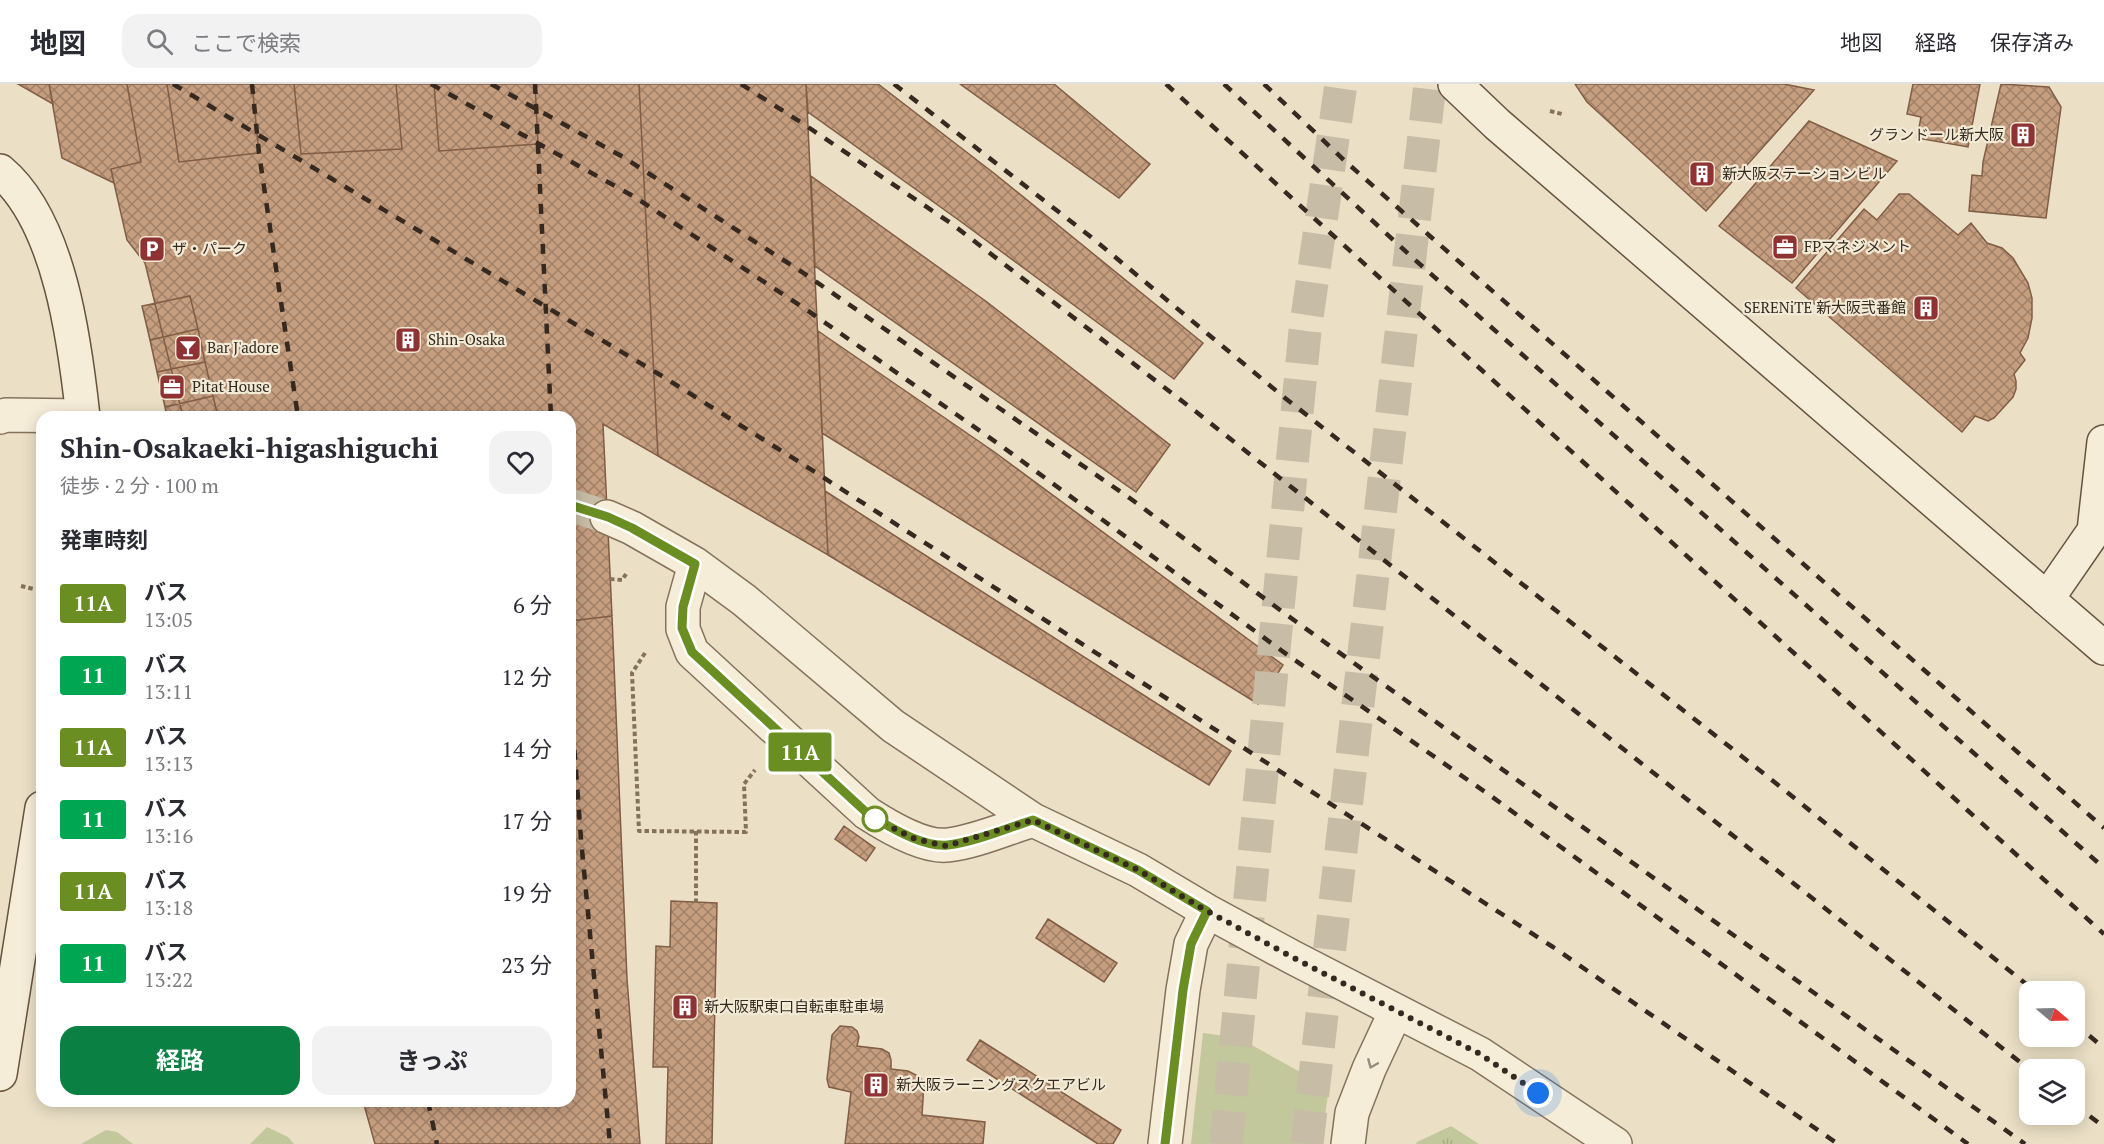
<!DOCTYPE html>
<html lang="ja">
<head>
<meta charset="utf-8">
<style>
	body { margin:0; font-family:"PT Serif","Noto Sans JP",serif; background:#f2f2f3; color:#2b2b33; height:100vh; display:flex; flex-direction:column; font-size:22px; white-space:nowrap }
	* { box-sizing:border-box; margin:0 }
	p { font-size:20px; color:#7c7c81 }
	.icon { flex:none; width:33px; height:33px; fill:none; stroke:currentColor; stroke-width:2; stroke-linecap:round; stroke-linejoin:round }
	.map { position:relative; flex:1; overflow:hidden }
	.drawer { position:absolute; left:36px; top:327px; width:540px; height:696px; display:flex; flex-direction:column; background:#fff; border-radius:18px; box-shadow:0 3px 15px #0003 }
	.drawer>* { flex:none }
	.badge { padding:0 12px; border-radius:4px; font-size:21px; line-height:39px }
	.needle { width:39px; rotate:109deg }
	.controls { position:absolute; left:2019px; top:897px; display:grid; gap:12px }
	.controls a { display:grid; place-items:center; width:66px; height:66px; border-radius:12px; background:#fff; box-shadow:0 3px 15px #0003; font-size:30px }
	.you { position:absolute; width:30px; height:30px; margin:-15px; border:4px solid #fff; border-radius:50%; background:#1a73e8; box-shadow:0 0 0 9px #1a73e833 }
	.map>.badge { position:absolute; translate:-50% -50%; box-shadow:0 0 0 3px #fff }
	h2 { padding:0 24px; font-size:22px; line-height:54px }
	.round { display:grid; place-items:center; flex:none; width:63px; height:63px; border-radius:18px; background:#f2f2f3 }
	.head { display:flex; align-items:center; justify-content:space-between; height:102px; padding:0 24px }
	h1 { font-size:28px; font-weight:700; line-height:45px }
	.cta { display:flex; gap:12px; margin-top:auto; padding:12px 24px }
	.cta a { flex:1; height:69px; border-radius:18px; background:#0b8043; color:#fff; font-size:24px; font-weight:700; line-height:69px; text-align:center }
	.cta a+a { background:#f2f2f3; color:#2b2b33 }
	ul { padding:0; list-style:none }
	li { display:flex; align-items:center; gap:18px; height:72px; padding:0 24px }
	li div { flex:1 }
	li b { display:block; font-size:22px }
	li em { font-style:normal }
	li .badge { min-width:66px; font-weight:700; text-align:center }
	header { display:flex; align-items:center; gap:36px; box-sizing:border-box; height:84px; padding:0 30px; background:#fff; border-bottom:2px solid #e1e1e2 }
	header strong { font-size:28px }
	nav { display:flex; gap:33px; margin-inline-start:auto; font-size:21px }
	.search { width:420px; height:54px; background:#f2f2f3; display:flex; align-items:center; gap:15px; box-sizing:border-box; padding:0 21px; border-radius:18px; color:#7c7c81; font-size:22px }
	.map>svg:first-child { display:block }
	.green { fill:#c2c89b }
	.park { fill:url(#park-tufts) }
	.building { fill:url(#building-cross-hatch); stroke:#815d45; stroke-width:1.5 }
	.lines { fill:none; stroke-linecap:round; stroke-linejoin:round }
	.street-tunnel { stroke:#c7bca5; stroke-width:33; stroke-dasharray:33 16; stroke-linecap:butt }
	.secondary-tunnel { stroke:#c7bca5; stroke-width:33; stroke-dasharray:33 16; stroke-linecap:butt }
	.street-casing { stroke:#84725d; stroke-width:36 }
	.secondary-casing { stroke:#665340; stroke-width:36 }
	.path { stroke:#84725d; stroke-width:4; stroke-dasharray:4.5 3; stroke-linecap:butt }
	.street { stroke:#f6edd9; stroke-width:33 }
	.secondary { stroke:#f6edd9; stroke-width:33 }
	.rail { stroke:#362a20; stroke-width:4.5; stroke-dasharray:10 10; stroke-linecap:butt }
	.oneway { stroke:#968c7c }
	.line-casing { stroke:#fff; stroke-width:14 }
	.line { stroke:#6b8e23; stroke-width:9 }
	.walk { stroke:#362a20; stroke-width:6; stroke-dasharray:0 10.8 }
	.stop-dot { fill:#fff; stroke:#6b8e23; stroke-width:3 }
	.labels { text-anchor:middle; stroke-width:4.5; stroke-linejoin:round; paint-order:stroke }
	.poi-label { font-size:15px; fill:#362a20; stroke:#f3ead5; text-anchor:start }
</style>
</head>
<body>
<header>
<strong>地図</strong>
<div class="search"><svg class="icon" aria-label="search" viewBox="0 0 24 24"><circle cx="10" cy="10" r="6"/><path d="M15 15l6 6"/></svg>ここで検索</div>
<nav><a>地図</a><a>経路</a><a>保存済み</a></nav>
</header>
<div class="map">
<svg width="2104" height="1060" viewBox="0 0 2104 1060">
	<defs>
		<pattern id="park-tufts" width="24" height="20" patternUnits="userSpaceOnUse" patternTransform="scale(1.5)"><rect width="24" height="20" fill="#c2c89b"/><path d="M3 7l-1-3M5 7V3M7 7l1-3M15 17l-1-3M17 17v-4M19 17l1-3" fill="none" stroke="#a7ac85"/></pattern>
		<pattern id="building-cross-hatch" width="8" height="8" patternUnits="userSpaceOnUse" patternTransform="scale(1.5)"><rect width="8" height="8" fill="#c59d7f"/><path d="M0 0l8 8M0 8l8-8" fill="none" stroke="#a18068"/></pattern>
	</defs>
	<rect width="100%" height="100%" fill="#ebe0c6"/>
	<path class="green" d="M 1203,949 L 1239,954 L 1329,1004 L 1321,1060 L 1191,1060 Z
		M 267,1043 L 288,1053 L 294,1060 L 250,1060 Z
		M 106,1046 L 117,1048 L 133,1060 L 81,1060 Z"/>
	<path class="park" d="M 1451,1042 L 1479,1060 L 1416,1060 L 1417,1058 Z"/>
	<path class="building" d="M 18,0 L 49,0 L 53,20 Z
		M 49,0 L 639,0 L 658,372 L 603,340 L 612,532 L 570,537 L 570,333 L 183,333 L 145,179 L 127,156 L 114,99 L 62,74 Z
		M 49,0 L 127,0 L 141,78 L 111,85 L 114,99 L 62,74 Z
		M 167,0 L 252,0 L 259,69 L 179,78 Z
		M 294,0 L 396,0 L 402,65 L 301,70 Z
		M 434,0 L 535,0 L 538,60 L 439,67 Z
		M 639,0 L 806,0 L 828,471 L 658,372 Z
		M 806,0 L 878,0 L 995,90 L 1203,259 L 1174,295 L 960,137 L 808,28 Z
		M 960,0 L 1054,0 L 1150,80 L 1119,114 Z
		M 1575,0 L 1784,0 L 1814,6 L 1706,127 L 1587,18 Z
		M 1913,0 L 1980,0 L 1968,63 L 1917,54 L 1921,33 L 1907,30 Z
		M 2001,0 L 2049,3 L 2061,23 L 2046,134 L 1969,127 L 1972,91 L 1982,92 L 1983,78 Z
		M 1809,37 L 1897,77 L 1792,199 L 1719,142 Z
		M 811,92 L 987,218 L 1170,361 L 1136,408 L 815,182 Z
		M 1899,110 L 1909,110 L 1958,151 L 1971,139 L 1987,159 L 2002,164 L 2013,174 L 2028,199 L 2032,214 L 2032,234 L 2028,254 L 2020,269 L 2025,276 L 2014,290 L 2016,297 L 2016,305 L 2013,313 L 1994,334 L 1988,337 L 1975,332 L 1962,348 L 1796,204 L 1864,125 L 1877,136 Z
		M 190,212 L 198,245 L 150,256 L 142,222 Z
		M 198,245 L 205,278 L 157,288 L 150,256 Z
		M 818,247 L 993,367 L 1283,581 L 1258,620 L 822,349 Z
		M 205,278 L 213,312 L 165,323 L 157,288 Z
		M 213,312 L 218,333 L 167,333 L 165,323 Z
		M 825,407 L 1231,667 L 1209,701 L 828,471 Z
		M 612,532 L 627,895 L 640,1060 L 375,1060 L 363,1017 L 570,1017 L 570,537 Z
		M 844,742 L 875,764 L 866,777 L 835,755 Z
		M 671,817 L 717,819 L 712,1060 L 666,1060 L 668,983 L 653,983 L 656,862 L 670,863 Z
		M 1048,835 L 1117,879 L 1104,898 L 1036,854 Z
		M 840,942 L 852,943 L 857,947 L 859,953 L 857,962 L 882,965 L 889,969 L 891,976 L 891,985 L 908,987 L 920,993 L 924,999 L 922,1031 L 985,1038 L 983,1060 L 845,1060 L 851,1008 L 829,1003 L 827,995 L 832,951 Z
		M 980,956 L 1121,1046 L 1113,1060 L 1098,1060 L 967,976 Z"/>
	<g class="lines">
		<path class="street-tunnel" d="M 570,421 L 607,433"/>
		<path class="secondary-tunnel" d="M 1226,1060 L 1305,247 L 1341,0
			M 1307,1060 L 1430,0"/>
		<defs>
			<path id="street" d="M 0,333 L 6,331 L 83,332
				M 607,433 L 632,444 L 695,480 L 744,516 L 893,642 L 1033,736 L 1138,786 L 1207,827 L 1292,873 L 1480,970 L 1615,1060
				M 695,480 L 683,523 L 683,545 L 692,568 L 867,729 C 887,742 924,764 948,761 C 975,758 1007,744 1033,736
				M 1165,1060 L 1183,906 L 1191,860 L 1207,827
				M 1348,1060 L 1352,1029 L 1369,985 L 1396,927"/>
			<path id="secondary" d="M 1455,0 L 1497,40 L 2104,564
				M 0,87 C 60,137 75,259 83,333
				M 2047,515 L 2094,447 L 2104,358
				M 0,990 L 42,724"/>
		</defs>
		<use href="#street" class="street-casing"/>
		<use href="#secondary" class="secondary-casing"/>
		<path class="path" d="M 1550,27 L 1562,30
			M 610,495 L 622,496 L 626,490
			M 21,502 L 34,505
			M 645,569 L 632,589 L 639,747 L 746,748 L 744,700 L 755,686
			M 696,747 L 696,818"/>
		<use href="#street" class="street"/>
		<use href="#secondary" class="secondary"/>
		<path class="rail" d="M 173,0 L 662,292 L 804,381 L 1553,863 L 1838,1060
			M 252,0 L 259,69 L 298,333
			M 431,0 L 633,112 L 807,226 L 1000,361 L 1289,572 L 1491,712 L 1968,1060
			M 491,0 L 623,73 L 802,188 L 1131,415 L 1284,529 L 2025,1060
			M 535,0 L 551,333
			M 741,0 L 802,39 L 952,140 L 1195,327 L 2030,986
			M 894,0 L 1091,153 L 1285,314 L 1758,685 L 2036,908
			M 1166,0 L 2104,850
			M 1224,0 L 1414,175 L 2104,784
			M 1264,0 L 1345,77 L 1431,153 L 2104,744
			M 570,606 L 581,755 L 610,1060
			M 2074,939 L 2104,964
			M 428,1017 L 437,1060
			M 2074,1020 L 2104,1043"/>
	</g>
	<defs><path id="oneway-chevron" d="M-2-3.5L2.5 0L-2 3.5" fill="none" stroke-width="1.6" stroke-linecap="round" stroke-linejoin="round" transform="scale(1.5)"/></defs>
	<use class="oneway" href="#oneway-chevron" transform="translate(1372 980) rotate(113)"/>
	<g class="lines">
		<defs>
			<path id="line" d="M 570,421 L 608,433 L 632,444 L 695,480 L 683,523 L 682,544 L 692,568 L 867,729 C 887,742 924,764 948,761 C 975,758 1007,744 1033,736 L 1138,786 L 1207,827 L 1191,860 L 1183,906 L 1165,1060"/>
		</defs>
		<use href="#line" class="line-casing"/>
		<use href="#line" class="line"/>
		<path class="walk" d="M 875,735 L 915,755 L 946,762 L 1033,736 L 1138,786 L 1207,827 L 1292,873 L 1480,970 L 1538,1009"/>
	</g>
	<defs>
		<symbol id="building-square" viewBox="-11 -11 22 22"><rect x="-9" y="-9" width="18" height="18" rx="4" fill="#8e3233" stroke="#f3ead5"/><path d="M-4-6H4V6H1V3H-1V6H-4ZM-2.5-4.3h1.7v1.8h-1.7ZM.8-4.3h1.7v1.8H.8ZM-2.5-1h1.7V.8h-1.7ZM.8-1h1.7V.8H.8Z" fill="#fff"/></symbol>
		<symbol id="office-square" viewBox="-11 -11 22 22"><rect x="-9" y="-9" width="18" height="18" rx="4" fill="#8e3233" stroke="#f3ead5"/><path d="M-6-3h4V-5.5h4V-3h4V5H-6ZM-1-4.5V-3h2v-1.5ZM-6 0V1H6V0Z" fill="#fff"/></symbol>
		<symbol id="parking-square" viewBox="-11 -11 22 22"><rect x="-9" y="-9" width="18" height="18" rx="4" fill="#8e3233" stroke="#f3ead5"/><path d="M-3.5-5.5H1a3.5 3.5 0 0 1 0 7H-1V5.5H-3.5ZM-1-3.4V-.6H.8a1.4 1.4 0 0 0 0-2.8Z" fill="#fff"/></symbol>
		<symbol id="bar-square" viewBox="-11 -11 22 22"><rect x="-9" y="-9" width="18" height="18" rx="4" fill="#8e3233" stroke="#f3ead5"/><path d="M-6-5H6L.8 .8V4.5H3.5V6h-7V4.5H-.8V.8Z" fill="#fff"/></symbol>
	</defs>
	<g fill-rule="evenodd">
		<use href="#building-square" x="2008" y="36" width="30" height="30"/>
		<use href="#building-square" x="1687" y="75" width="30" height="30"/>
		<use href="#office-square" x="1770" y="148" width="30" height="30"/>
		<use href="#parking-square" x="137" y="150" width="30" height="30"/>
		<use href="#building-square" x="1911" y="209" width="30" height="30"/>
		<use href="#building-square" x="393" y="241" width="30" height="30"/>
		<use href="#bar-square" x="173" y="249" width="30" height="30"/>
		<use href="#office-square" x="157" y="288" width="30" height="30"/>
		<use href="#building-square" x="670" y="908" width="30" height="30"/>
		<use href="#building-square" x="861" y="986" width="30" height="30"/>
	</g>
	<circle class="stop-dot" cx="875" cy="735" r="12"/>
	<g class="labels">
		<g class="poi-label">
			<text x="2004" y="56" text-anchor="end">グランドール新大阪</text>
			<text x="1722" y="95">新大阪ステーションビル</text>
			<text x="1804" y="168">FPマネジメント</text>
			<text x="172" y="170">ザ・パーク</text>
			<text x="1906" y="229" text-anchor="end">SERENiTE 新大阪弐番館</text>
			<text x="428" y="261">Shin-Osaka</text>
			<text x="207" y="269">Bar J'adore</text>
			<text x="192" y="308">Pitat House</text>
			<text x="704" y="928">新大阪駅東口自転車駐車場</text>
			<text x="896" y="1006">新大阪ラーニングスクエアビル</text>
		</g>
	</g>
</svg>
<div class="controls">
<a><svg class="needle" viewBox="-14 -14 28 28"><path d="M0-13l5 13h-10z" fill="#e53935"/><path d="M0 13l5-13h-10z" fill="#7c7c81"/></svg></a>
<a><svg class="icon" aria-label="layers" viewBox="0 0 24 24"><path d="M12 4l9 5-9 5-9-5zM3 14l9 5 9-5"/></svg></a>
</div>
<div class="you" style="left:1538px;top:1009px"></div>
<b class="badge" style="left:800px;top:668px;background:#6b8e23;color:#fff">11A</b>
<section class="drawer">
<div class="head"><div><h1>Shin-Osakaeki-higashiguchi</h1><p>徒歩 · 2 分 · 100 m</p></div><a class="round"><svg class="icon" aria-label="heart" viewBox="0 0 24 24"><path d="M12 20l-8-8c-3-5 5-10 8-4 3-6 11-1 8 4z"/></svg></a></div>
<h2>発車時刻</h2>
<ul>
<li><span class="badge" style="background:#6b8e23;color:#fff">11A</span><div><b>バス</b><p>13:05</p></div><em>6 分</em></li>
<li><span class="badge" style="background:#00a651;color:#fff">11</span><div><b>バス</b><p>13:11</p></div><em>12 分</em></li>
<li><span class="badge" style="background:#6b8e23;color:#fff">11A</span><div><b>バス</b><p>13:13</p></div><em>14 分</em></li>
<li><span class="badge" style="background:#00a651;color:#fff">11</span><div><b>バス</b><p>13:16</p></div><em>17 分</em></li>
<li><span class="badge" style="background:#6b8e23;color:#fff">11A</span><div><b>バス</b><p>13:18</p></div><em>19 分</em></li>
<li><span class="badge" style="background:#00a651;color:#fff">11</span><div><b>バス</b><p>13:22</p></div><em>23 分</em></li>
</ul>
<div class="cta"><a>経路</a><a>きっぷ</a></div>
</section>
</div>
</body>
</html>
